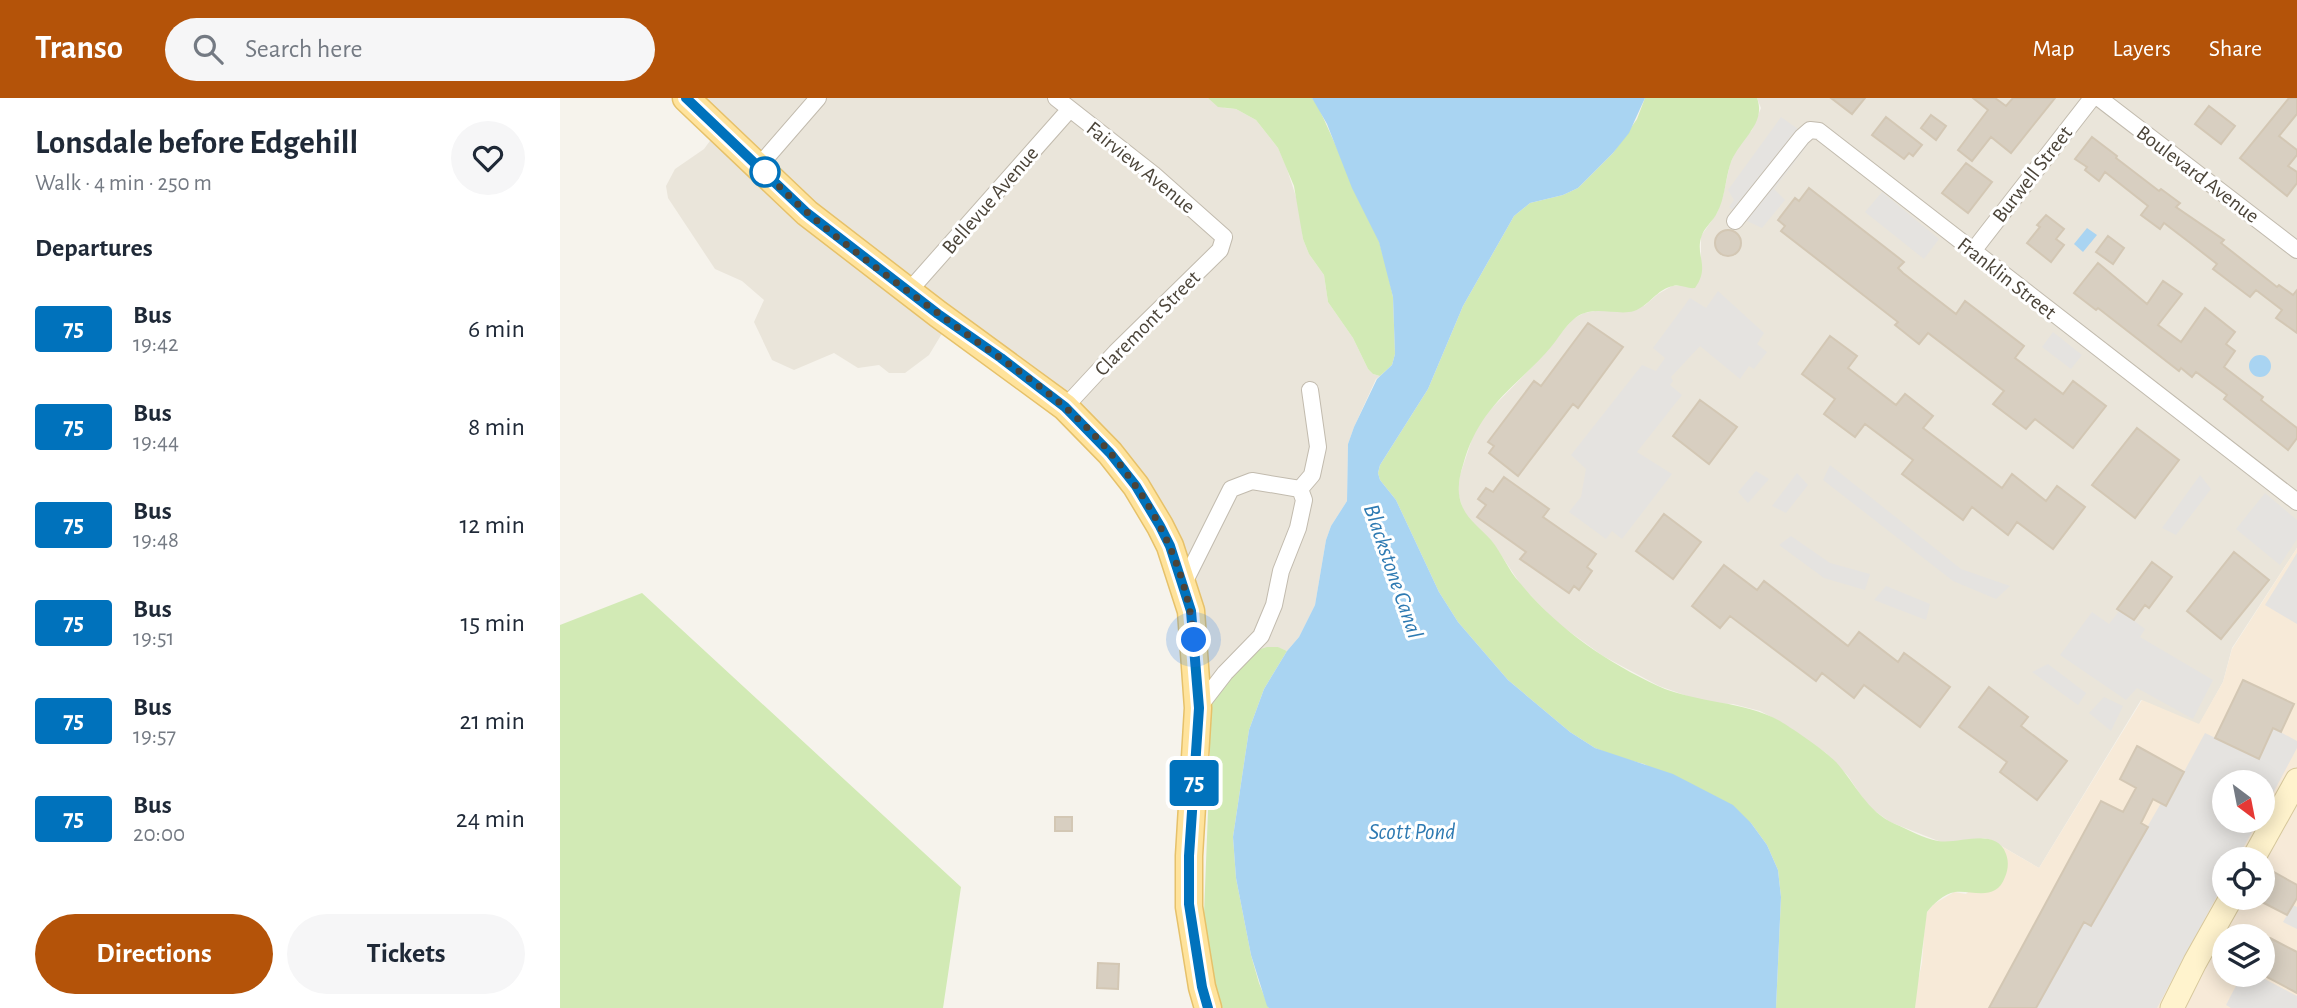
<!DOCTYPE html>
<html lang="en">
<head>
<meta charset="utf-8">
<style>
	body { margin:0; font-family:"Alegreya Sans",sans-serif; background:#f6f6f7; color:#1f2937; height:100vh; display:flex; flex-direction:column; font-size:26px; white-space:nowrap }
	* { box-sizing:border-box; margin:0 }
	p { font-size:23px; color:#747a83 }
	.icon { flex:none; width:38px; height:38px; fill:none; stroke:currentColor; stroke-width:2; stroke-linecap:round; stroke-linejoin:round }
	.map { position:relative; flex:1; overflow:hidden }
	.sheet { display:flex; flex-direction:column; background:#fff; width:560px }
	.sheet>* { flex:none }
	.badge { padding:0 14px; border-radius:5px; font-size:24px; line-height:46px }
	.needle { width:46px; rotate:148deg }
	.tools { position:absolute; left:1652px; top:672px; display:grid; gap:14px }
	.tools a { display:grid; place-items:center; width:63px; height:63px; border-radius:50%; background:#fff; box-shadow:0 4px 18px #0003; font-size:35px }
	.you { position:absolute; width:35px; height:35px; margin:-18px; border:5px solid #fff; border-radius:50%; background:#1a73e8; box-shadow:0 0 0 10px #1a73e833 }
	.map>.badge { position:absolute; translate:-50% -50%; box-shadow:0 0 0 4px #fff }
	h2 { padding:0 35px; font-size:26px; line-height:63px }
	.round { display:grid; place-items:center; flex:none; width:74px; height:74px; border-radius:37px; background:#f6f6f7 }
	.summary { display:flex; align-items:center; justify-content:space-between; height:119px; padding:0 35px }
	h1 { font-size:33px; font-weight:700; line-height:52px }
	.action { display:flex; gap:14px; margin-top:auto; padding:14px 35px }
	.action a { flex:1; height:80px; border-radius:42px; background:#b45309; color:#fff; font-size:28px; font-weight:700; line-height:80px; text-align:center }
	.action a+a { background:#f6f6f7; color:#1f2937 }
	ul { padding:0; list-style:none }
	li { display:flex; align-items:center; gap:21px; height:98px; padding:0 35px }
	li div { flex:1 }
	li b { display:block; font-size:26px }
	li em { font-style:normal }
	li .badge { min-width:77px; font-weight:700; text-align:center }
	header { display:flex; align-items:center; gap:42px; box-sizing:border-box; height:98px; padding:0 35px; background:#b45309; color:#fff }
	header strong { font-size:33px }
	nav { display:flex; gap:38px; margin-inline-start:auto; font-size:24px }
	.search { width:490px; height:63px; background:#f6f6f7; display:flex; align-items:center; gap:18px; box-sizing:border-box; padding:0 24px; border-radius:38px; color:#747a83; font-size:26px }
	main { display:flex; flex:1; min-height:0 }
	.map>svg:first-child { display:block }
	.residential { fill:#eae5da }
	.commercial { fill:#f7ead8; fill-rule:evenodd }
	.green { fill:#d2eab5 }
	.parking { fill:#e5e3e0 }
	.water { fill:#a9d4f2 }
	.building { fill:#d8cfc1; stroke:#d3c7b4; stroke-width:2 }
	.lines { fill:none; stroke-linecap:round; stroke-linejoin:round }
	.minor-casing { stroke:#c2bbae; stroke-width:18 }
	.secondary-casing { stroke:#d6c79b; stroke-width:25 }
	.primary-casing { stroke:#e6c16a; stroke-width:29 }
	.minor { stroke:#fff; stroke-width:16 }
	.secondary { stroke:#fff3cd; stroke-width:23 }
	.primary { stroke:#ffe39c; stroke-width:26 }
	.line-casing { stroke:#fff; stroke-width:16 }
	.line { stroke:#0072bc; stroke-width:10 }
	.walk { stroke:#4b4439; stroke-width:7; stroke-dasharray:0 12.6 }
	.stop-dot { fill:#fff; stroke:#0072bc; stroke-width:3.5 }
	.labels { text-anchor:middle; stroke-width:6; stroke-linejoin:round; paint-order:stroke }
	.street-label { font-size:21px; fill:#4b4439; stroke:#fff }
	.water-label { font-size:23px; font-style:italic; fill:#2e7ab2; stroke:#fff }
</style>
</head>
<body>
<header>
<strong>Transo</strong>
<div class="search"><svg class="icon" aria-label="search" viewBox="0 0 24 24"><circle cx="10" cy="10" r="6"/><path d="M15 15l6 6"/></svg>Search here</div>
<nav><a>Map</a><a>Layers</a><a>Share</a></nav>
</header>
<main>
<section class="sheet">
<div class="summary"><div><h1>Lonsdale before Edgehill</h1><p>Walk · 4 min · 250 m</p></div><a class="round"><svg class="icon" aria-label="heart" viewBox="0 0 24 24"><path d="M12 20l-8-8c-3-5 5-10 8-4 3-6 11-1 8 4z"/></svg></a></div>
<h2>Departures</h2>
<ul>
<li><span class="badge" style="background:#0072bc;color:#fff">75</span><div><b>Bus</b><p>19:42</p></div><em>6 min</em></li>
<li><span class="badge" style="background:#0072bc;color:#fff">75</span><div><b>Bus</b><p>19:44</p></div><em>8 min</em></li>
<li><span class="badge" style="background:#0072bc;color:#fff">75</span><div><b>Bus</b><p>19:48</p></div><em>12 min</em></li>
<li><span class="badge" style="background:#0072bc;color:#fff">75</span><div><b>Bus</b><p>19:51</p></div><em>15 min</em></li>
<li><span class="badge" style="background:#0072bc;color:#fff">75</span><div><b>Bus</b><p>19:57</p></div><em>21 min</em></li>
<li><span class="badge" style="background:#0072bc;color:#fff">75</span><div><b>Bus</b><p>20:00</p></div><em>24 min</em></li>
</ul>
<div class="action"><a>Directions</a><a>Tickets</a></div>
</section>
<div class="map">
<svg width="1737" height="910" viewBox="0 0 1737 910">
	<rect width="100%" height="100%" fill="#f6f3ec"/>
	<path class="residential" d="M 124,0 L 648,0 L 665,10 L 676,11 L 696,22 L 718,50 L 726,68 L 739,108 L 743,141 L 749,156 L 764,177 L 768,204 L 793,240 L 808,271 L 813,276 L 820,278 L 816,281 L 794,329 L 788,346 L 787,403 L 771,428 L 766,442 L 755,507 L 739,539 L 727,553 L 717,549 L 650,586 L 629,508 L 568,373 L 389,224 L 369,257 L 345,275 L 329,275 L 319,267 L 298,270 L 274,255 L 234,272 L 212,262 L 194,224 L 204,202 L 182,183 L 155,171 L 108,100 L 106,88 L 115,71 L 144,51 L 158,32 Z
		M 1197,0 L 1737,0 L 1737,450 L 1672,550 L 1663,584 L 1639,627 L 1581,602 L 1479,770 L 1431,742 L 1424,740 L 1397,744 L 1381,744 L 1330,724 L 1308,708 L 1288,678 L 1266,655 L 1221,624 L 1200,613 L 1173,606 L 1152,605 L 1130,599 L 1099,588 L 1043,558 L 996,524 L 961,487 L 933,445 L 909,421 L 903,412 L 898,394 L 900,377 L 914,335 L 926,316 L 972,269 L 1013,221 L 1024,215 L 1041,212 L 1084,208 L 1098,196 L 1112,188 L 1120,188 L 1141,159 L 1141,138 L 1157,115 L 1163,98 L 1170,66 L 1178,48 L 1192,32 L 1201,10 Z"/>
	<path class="commercial" d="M 1737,450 L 1737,910 L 1355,910 L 1356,892 L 1362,865 L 1365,824 L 1367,814 L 1374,806 L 1394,794 L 1406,796 L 1446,757 L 1441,748 L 1479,770 L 1582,602 L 1639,626 L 1663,584 L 1672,551 ZM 1664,684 L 1703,684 L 1703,723 L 1664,723 ZM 1664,761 L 1703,761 L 1703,800 L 1664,800 ZM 1664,838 L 1703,838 L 1703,877 L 1664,877 Z"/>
	<path class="green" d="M 648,0 L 752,0 L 757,6 L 819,143 L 827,172 L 833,199 L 835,256 L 832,267 L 820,278 L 813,276 L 808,271 L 793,240 L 768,204 L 764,177 L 749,156 L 743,141 L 734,88 L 718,50 L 696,22 L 676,11 L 658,9 Z
		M 1085,0 L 1197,0 C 1207,27 1178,42 1170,67 C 1165,83 1165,100 1157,115 C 1153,123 1145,129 1142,137 C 1134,157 1151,168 1135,190 C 1127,191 1121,186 1113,188 C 1097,191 1089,208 1074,213 C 1062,217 1043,211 1028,214 C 1010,218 1002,236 991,249 C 983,259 973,268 963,278 C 933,306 914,327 903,367 C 900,376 898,387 899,396 C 902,419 917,426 931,442 C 942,455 948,472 960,485 C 997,530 1046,564 1098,588 C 1138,606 1182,602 1220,623 C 1236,633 1263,651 1276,664 C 1295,685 1307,714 1335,726 C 1349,732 1363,740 1378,743 C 1399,747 1436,728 1446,756 C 1449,764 1448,772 1445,779 C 1436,804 1413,792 1395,794 C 1384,796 1373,806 1367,814 L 1355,910 L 1216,910 L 1221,799 L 1218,772 L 1207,747 L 1191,725 L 1084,666 L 1057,659 L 1035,650 L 1010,634 L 948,582 L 898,524 L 879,494 L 836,402 L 820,382 L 818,375 L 820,367 L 868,291 L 903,208 L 954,118 L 970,105 L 1003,97 L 1018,90 L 1053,55 L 1077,21 Z
		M 82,495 L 401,789 L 383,910 L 0,910 L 0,527 Z
		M 707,549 L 718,549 L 727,553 L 704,591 L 689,632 L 673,739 L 676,780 L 691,857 L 699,885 L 709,910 L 662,910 L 649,864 L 644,816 L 650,662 L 650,586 C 658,564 687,556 707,549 Z"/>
	<path class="parking" d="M 1221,19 L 1252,41 L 1214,91 L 1225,102 L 1202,130 L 1187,123 L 1169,109 L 1174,102 L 1168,92 Z
		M 1322,94 L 1379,141 L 1364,161 L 1305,114 Z
		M 1158,193 L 1204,235 L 1197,246 L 1207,254 L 1194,271 L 1189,268 L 1180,281 L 1140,248 L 1111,279 L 1113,283 L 1110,287 L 1122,297 L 1077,354 L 1112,376 L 1062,441 L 1052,433 L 1046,441 L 1009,414 L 1021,399 L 1026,371 L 1011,357 L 1082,267 L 1096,273 L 1105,260 L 1093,250 L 1130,200 L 1146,210 Z
		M 1493,234 L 1522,257 L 1511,271 L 1482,249 Z
		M 1270,367 L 1401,471 L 1450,488 L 1436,501 L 1393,483 L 1263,382 Z
		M 1196,373 L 1209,381 L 1188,405 L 1178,394 Z
		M 1237,375 L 1248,387 L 1226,415 L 1212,408 Z
		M 1640,377 L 1651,391 L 1616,437 L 1602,430 Z
		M 1705,395 L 1737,422 L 1737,441 L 1720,467 L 1676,431 Z
		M 1231,438 L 1270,465 L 1310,476 L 1305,492 L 1264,480 L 1219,447 Z
		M 1737,455 L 1737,526 L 1705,507 Z
		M 1326,488 L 1370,506 L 1366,522 L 1314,502 Z
		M 1560,512 L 1585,531 L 1580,539 L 1653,582 L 1633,621 L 1577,590 L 1566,602 L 1500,557 L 1532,514 L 1549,526 Z
		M 1488,566 L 1526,595 L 1518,607 L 1472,574 Z
		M 1544,599 L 1563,608 L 1551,633 L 1529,615 Z
		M 1713,630 L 1737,643 L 1737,650 L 1703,714 L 1703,684 L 1664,684 L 1664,723 L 1698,723 L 1677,761 L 1664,761 L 1664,785 L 1597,910 L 1476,910 L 1524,824 L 1531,827 L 1601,705 L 1606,707 L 1645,635 L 1698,660 Z
		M 1733,807 L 1737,809 L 1737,831 L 1723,824 Z
		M 1664,870 L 1664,877 L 1697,877 L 1737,898 L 1737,910 L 1671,910 L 1666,907 L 1678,884 L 1661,875 Z"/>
	<path class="water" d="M 752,0 L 1085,0 L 1069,35 L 1053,55 L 1018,90 L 1003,97 L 970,105 L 954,118 L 903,208 L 868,291 L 820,367 L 818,375 L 820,382 L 836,402 L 879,494 L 898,524 L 948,582 L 1010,634 L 1035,650 L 1113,676 L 1173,707 L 1191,725 L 1207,747 L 1218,772 L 1221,799 L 1216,910 L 709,910 L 707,908 L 691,857 L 676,780 L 673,739 L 689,632 L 704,591 L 727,553 L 739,539 L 755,507 L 766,442 L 771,428 L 787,403 L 788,346 L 794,329 L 817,281 L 832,267 L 835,256 L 833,199 L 819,144 L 792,90 L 767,26 Z
		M 1527,130 L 1537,137 L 1523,154 L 1514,146 Z
		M1689 268a11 11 0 1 1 22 0a11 11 0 1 1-22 0Z"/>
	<path class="building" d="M 1271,0 L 1305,0 L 1292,16 Z
		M 1413,0 L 1435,0 L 1446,8 L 1453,0 L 1495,0 L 1451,55 L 1431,39 L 1412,63 L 1398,52 L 1428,12 Z
		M 1729,0 L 1737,0 L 1737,16 L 1719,38 L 1737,52 L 1737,57 L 1728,68 L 1737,74 L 1737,85 L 1727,98 L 1680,60 Z
		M 1649,8 L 1675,28 L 1661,46 L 1635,26 Z
		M 1371,17 L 1386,28 L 1376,42 L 1361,30 Z
		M 1326,19 L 1362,47 L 1353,58 L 1349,55 L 1344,61 L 1312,37 Z
		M 1532,39 L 1557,58 L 1556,60 L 1599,93 L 1601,91 L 1620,105 L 1616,109 L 1664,142 L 1661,145 L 1717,189 L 1719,187 L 1733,197 L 1737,192 L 1737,235 L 1716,220 L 1722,212 L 1696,192 L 1690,199 L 1653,171 L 1657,166 L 1629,144 L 1604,125 L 1600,131 L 1581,117 L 1588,108 L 1545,74 L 1539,83 L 1525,72 L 1527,69 L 1515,61 Z
		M 1406,65 L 1432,84 L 1408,115 L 1382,95 Z
		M 1249,90 L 1344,164 L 1338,170 L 1343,175 L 1396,216 L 1405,203 L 1464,248 L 1455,260 L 1503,296 L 1513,283 L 1546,308 L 1513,350 L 1475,321 L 1466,331 L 1433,306 L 1444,293 L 1368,235 L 1359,246 L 1335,227 L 1338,224 L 1221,133 L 1225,128 L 1218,122 L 1235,100 L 1239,103 Z
		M 1486,117 L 1504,131 L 1496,141 L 1504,147 L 1491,164 L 1467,145 L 1480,129 L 1477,127 Z
		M1155 145a13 13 0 1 1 26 0a13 13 0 1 1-26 0Z
		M 1548,138 L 1564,150 L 1553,166 L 1536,154 Z
		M 1538,165 L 1587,206 L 1603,183 L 1622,196 L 1598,227 L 1621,244 L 1645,210 L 1675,234 L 1666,246 L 1675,253 L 1664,269 L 1703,299 L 1701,302 L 1737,330 L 1737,340 L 1728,352 L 1664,301 L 1667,297 L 1636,274 L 1632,279 L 1621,270 L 1619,273 L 1538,210 L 1536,212 L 1514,195 Z
		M 1028,225 L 1063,249 L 1018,310 L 1013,306 L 958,378 L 929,355 L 934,348 L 928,344 L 974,283 L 981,288 Z
		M 1270,238 L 1297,258 L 1288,270 L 1336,307 L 1345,296 L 1373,318 L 1363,330 L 1442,390 L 1452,376 L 1486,403 L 1497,388 L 1525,409 L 1493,451 L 1457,424 L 1448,437 L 1412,409 L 1403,422 L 1342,376 L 1353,362 L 1305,326 L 1295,339 L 1264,316 L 1275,301 L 1242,276 Z
		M 1140,302 L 1177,329 L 1149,366 L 1113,338 Z
		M 1577,330 L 1619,362 L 1575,420 L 1532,387 Z
		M 944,379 L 989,411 L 983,419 L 1036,456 L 1027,469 L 1032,473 L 1019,492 L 1014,488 L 1009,495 L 960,461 L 966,454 L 917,419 L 926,407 L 918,401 L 926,390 L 933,394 Z
		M 1104,416 L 1141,444 L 1113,481 L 1076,453 Z
		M 1674,454 L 1709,482 L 1661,541 L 1627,513 Z
		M 1592,464 L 1612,479 L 1589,510 L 1585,507 L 1574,522 L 1557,511 Z
		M 1164,467 L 1197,492 L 1204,483 L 1288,548 L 1299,534 L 1338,564 L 1344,555 L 1390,589 L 1360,629 L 1304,587 L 1294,600 L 1262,575 L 1256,583 L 1170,518 L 1160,530 L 1132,508 Z
		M 1683,582 L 1734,606 L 1721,634 L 1713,630 L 1699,661 L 1655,640 Z
		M 1429,589 L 1468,619 L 1461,628 L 1507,663 L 1477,702 L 1440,674 L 1447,664 L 1399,629 Z
		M 1577,648 L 1624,674 L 1606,708 L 1593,701 L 1581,725 L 1588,729 L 1531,828 L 1524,824 L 1476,910 L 1429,910 L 1541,703 L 1563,714 L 1576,690 L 1560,681 Z
		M 495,719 L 512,719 L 512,733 L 495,733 Z
		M 1714,774 L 1737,787 L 1737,800 L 1727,817 L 1698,802 L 1703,800 L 1703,793 Z
		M 1710,840 L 1737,854 L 1737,895 L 1703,877 L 1703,855 Z
		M 538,865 L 559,866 L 558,891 L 537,890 Z"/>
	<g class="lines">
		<defs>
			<path id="minor" d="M 496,0 L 593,76 L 664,139 L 660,152 L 556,254 L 505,309
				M 1539,0 L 1737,152
				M 199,68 L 258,0
				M 1175,123 L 1242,39 L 1250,32 L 1259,33 L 1737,404
				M 1413,153 L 1532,0
				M 349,193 L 510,11
				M 740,391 L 752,377 L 758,349 L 750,292
				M 624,485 L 671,391 L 692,383 L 740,391 L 744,402 L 738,430 L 721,473 L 714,507 L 701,538 L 665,575 L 638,610"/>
			<path id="secondary" d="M 1693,761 L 1737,682
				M 1612,910 L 1635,864 L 1671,800"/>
			<path id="primary" d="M 126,0 L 247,115 L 378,216 L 505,309 L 550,355 L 576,388 L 600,428 L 610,448 L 631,513 L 638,610 L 629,758 L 629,809 L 642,889 L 648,910"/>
		</defs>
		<use href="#minor" class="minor-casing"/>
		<use href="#secondary" class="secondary-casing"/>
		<use href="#primary" class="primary-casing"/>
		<use href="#minor" class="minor"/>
		<use href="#secondary" class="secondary"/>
		<use href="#primary" class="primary"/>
	</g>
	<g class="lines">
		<defs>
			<path id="line" d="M 126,0 L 247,115 L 378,216 L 441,260 L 505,309 L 550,355 L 576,388 L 600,428 L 610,448 L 631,513 L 639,610 L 629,758 L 629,806 L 642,889 L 648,910"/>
		</defs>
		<use href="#line" class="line-casing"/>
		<use href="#line" class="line"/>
		<path class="walk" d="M 205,74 L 199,68 C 215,84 231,101 249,116 C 290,151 335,184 379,216 C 421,248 467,276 507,311 C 574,370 626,452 634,542"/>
	</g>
	<circle class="stop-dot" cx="205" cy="74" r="14"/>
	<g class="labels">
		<g class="street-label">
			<text transform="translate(581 69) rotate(39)" y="7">Fairview Avenue</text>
			<text transform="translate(1472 76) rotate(-52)" y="7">Burwell Street</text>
			<text transform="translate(1638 76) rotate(37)" y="7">Boulevard Avenue</text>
			<text transform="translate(430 102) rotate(-49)" y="7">Bellevue Avenue</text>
			<text transform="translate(1447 180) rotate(38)" y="7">Franklin Street</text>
			<text transform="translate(587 225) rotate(-45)" y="7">Claremont Street</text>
		</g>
		<g class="water-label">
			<text transform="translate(834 473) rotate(71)" y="8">Blackstone Canal</text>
			<text x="852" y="741">Scott Pond</text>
		</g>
	</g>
</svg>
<div class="tools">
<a><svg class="needle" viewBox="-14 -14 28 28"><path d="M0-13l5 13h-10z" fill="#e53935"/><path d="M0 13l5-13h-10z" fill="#747a83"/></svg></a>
<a><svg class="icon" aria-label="locate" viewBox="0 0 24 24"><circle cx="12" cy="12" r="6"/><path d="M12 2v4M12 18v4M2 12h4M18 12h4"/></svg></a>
<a><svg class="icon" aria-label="layers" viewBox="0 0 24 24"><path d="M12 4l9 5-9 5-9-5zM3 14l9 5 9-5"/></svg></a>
</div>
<div class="you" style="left:634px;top:542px"></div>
<b class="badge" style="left:634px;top:685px;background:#0072bc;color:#fff">75</b>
</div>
</main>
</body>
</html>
